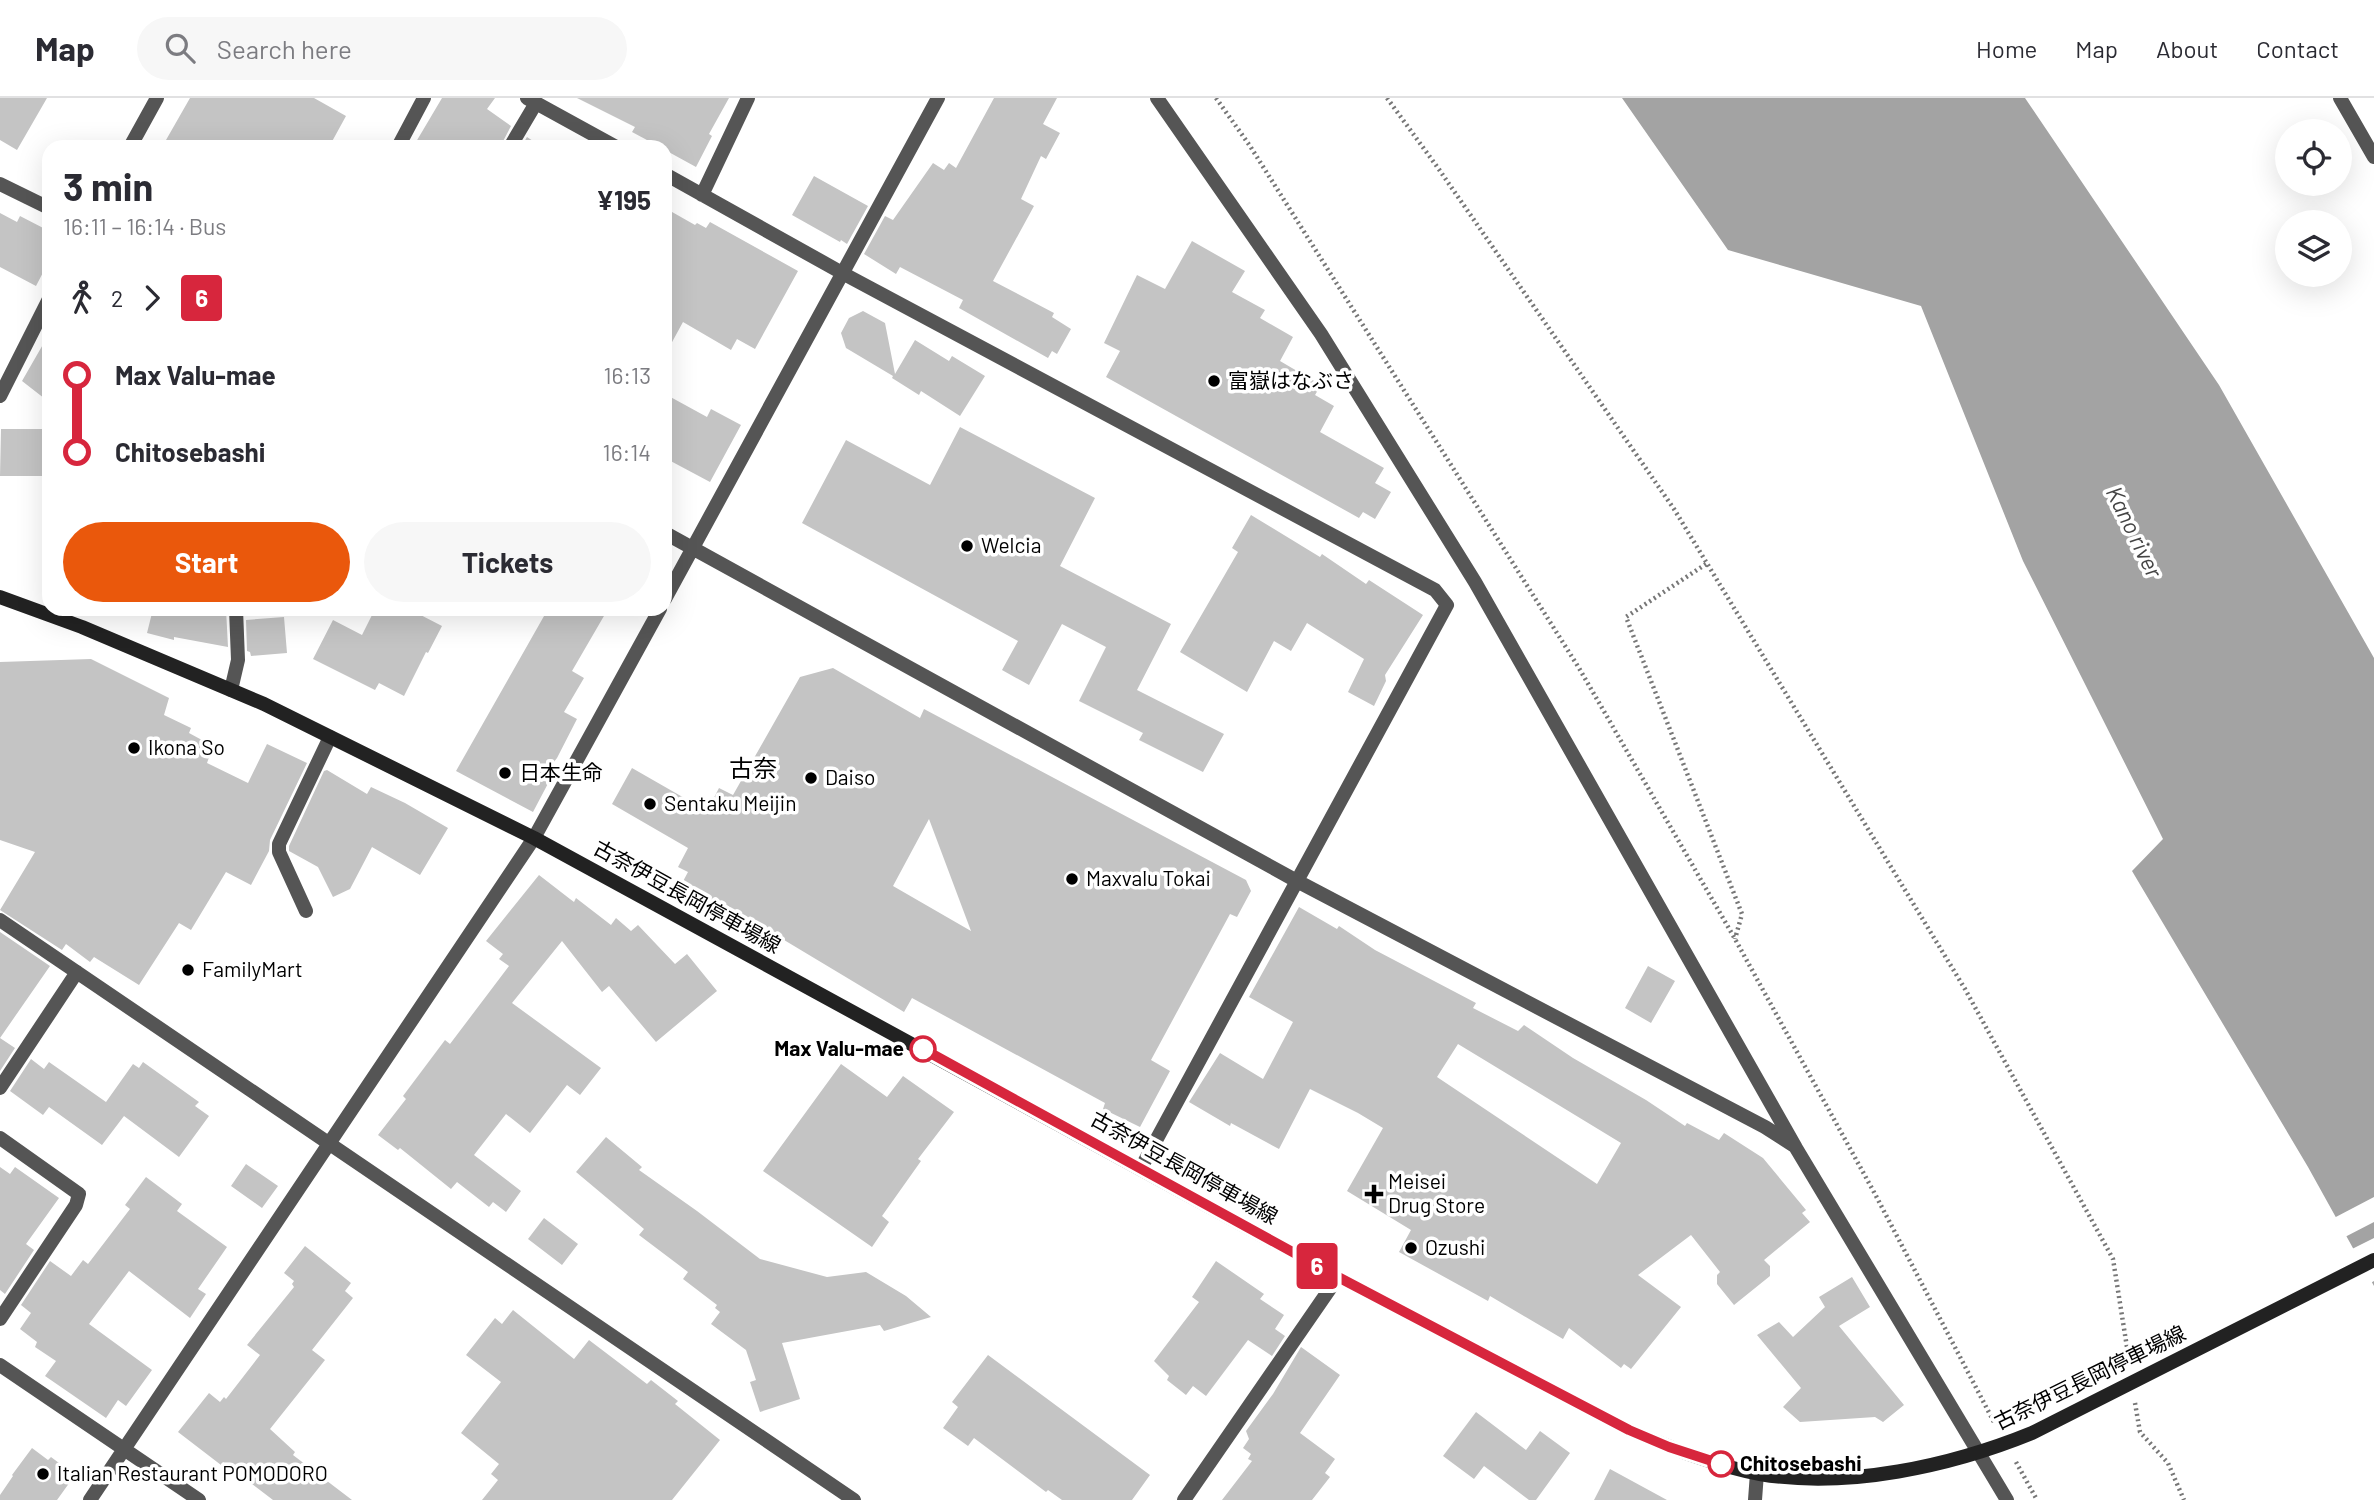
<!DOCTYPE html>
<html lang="en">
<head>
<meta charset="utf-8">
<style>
	body { margin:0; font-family:Barlow,"Noto Sans JP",sans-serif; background:#f7f7f7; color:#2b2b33; height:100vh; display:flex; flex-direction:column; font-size:26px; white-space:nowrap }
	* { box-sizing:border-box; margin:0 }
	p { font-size:23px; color:#7c7c81 }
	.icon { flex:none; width:38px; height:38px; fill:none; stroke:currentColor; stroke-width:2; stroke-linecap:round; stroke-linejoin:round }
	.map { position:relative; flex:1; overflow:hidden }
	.side { position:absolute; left:42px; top:42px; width:630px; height:476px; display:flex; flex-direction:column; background:#fff; border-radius:21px; box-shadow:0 7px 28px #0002 }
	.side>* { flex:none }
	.badge { padding:0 14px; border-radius:5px; font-size:24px; line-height:46px }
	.controls { position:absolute; left:2275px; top:21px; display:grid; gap:14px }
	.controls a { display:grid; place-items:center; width:77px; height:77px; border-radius:50%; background:#fff; box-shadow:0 7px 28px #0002; font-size:35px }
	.map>.badge { position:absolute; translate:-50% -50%; box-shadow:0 0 0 4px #fff }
	.legs { display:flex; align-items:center; gap:10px; height:77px; padding:0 21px; font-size:23px }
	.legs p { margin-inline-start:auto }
	.summary { display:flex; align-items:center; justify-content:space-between; height:119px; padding:0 21px }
	h1 { font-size:38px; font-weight:700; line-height:52px }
	.button { display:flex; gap:14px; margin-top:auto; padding:14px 21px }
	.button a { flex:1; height:80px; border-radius:42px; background:#ea580c; color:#fff; font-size:28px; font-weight:700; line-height:80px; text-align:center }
	.button a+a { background:#f7f7f7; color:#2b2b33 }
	ul { padding:0 21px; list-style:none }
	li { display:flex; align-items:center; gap:24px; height:77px; font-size:26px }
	li i { display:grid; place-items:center; width:10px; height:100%; margin:0 9px; background:currentColor }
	li i::after { content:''; width:18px; height:18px; margin:-9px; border:5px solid; border-radius:50%; background:#fff }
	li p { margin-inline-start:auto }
	li:first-child i { background:linear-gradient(#0000 50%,currentColor 0) }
	li:last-child i { background:linear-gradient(currentColor 50%,#0000 0) }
	header { display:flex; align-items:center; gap:42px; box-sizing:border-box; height:98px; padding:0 35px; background:#fff; border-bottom:2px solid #e1e1e2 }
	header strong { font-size:33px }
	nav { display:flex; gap:38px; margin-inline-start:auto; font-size:24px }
	.search { width:490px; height:63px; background:#f7f7f7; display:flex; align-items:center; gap:18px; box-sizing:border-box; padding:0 24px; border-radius:38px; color:#7c7c81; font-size:26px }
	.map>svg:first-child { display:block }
	.water { fill:#a3a3a3 }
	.pier { fill:#fff }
	.building { fill:#c4c4c4; fill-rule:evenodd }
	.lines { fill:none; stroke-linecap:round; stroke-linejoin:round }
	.path { stroke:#777; stroke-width:4.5; stroke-dasharray:2 3.5; stroke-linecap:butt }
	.lane { stroke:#555; stroke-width:14 }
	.street { stroke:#555; stroke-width:14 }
	.secondary { stroke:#222; stroke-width:14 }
	.line-1-casing { stroke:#fff; stroke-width:16 }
	.line-1 { stroke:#d7263d; stroke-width:10 }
	.poi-dot { fill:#000; stroke:#fff; stroke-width:2.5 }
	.stop-1-dot { fill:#fff; stroke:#d7263d; stroke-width:3.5 }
	.labels { text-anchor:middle; stroke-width:7; stroke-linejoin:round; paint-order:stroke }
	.poi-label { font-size:21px; fill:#000; stroke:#fff; text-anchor:start }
	.street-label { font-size:21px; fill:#000; stroke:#fff }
	.stop-label { font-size:21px; font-weight:bold; fill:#000; stroke:#fff; text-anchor:end }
	.water-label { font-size:23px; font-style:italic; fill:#444; stroke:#fff }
	.quarter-label { font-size:24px; fill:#000; stroke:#fff }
</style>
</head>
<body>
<header>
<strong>Map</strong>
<div class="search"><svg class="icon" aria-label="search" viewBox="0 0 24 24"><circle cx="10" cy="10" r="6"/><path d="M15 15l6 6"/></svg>Search here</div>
<nav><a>Home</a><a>Map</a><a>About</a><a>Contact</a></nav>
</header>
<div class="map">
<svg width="2374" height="1402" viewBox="0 0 2374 1402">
	<rect width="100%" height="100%" fill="#fff"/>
	<path class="water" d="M 1622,0 L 2025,0 L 2219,287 L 2374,560 L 2374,1188 L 2308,1069 L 2132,773 L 2163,741 L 2023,463 L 1921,208 L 1728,152 Z"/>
	<path class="pier" d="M 2374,1099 L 2374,1124 L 2343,1140 L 2332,1121 Z
		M 2374,1140 L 2374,1183 L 2369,1186 L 2350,1152 Z"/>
	<path class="building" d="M 0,0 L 47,0 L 17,52 L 0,42 Z
		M 190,0 L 314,0 L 346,18 L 329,49 L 162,49 Z
		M 442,0 L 495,0 L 487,11 L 511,28 L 500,49 L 413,49 Z
		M 577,0 L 729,0 L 709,36 L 712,38 L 696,69 L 665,52 L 665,49 L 660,49 L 632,34 L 635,29 Z
		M 994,0 L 1057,0 L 1043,26 L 1060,35 L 1046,61 L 1041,58 L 1021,101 L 1034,108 L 993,183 L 1054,215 L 1052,219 L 1071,231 L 1057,256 L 1052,253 L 1048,260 L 959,210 L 963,202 L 900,169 L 896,176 L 864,156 L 885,118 L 893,122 L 933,65 L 944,72 L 949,65 L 956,70 Z
		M 527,39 L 542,49 L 521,49 Z
		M 814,78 L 868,108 L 847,146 L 841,142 L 840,144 L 792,117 Z
		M 665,110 L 695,127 L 697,125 L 706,130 L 710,124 L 798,173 L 755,251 L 737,241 L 731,252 L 683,224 L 665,257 Z
		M 0,115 L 17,124 L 20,118 L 49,133 L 49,163 L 36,188 L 0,169 Z
		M 1192,143 L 1245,173 L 1232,194 L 1265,212 L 1260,220 L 1293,239 L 1280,263 L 1321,287 L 1315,297 L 1334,308 L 1320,334 L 1384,370 L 1375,385 L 1391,394 L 1375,421 L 1363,414 L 1359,420 L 1106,279 L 1120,253 L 1104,245 L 1137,177 L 1165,191 Z
		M 863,213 L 885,225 L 895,276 L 915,242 L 949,263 L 952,258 L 985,278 L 960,318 L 921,293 L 919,297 L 892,280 L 893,278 L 846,250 L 841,235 L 849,220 Z
		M 49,236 L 49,304 L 22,283 Z
		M 665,296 L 707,319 L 711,311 L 741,327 L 710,384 L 665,360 Z
		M 960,329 L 1095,400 L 1060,468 L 1171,526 L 1137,592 L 1224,636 L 1203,674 L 1139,642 L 1143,635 L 1079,603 L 1106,549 L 1062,526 L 1029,587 L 1002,572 L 1018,543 L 802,425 L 846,342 L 930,387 Z
		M 1,331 L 49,331 L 49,378 L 0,378 Z
		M 1251,417 L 1320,459 L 1322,456 L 1366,486 L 1369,482 L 1423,517 L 1385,577 L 1386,583 L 1374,608 L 1348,594 L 1364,561 L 1307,525 L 1291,553 L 1274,543 L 1247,594 L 1180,554 L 1238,454 L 1232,450 Z
		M 153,511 L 226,511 L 228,549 L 174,539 L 174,542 L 147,535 Z
		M 375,511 L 409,511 L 442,528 L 428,555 L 426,554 L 404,598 L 379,585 L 375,592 L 313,561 L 333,522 L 362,537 Z
		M 548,511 L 608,511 L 572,573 L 584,580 L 564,614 L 577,621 L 557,660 L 547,673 L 553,676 L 533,714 L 456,673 Z
		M 284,519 L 287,555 L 251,558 L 250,554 L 247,553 L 246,522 Z
		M 91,561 L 169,600 L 164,617 L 191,630 L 189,635 L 213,648 L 207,665 L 248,685 L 267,646 L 307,665 L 270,742 L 269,753 L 251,787 L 226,774 L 191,832 L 179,825 L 139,887 L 94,859 L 90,864 L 66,846 L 62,852 L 0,812 L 35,754 L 0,742 L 0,564 Z
		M 833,570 L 920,620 L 924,611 L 1246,782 L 1251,793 L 1237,819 L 1230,816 L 1151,962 L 1170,973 L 1140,1029 L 1103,1011 L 1105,1005 L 912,900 L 904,914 L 726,807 L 723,813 L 680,789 L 688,774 L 678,769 L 688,750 L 612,706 L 632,670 L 707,713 L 719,690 L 733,697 L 800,579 ZM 929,721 L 971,833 L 893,788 Z
		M 327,672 L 367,696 L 371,689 L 405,705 L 448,730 L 420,777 L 372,749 L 350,791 L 333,799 L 318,769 L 289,753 L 289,748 L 324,673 Z
		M 539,777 L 570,801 L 574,804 L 576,800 L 611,827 L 616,820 L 631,833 L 638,827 L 675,866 L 687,856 L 717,893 L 656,944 L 609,888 L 602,894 L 562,843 L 512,905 L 601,970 L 580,997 L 567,987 L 530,1035 L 506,1016 L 474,1057 L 521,1093 L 506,1114 L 493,1104 L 489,1109 L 457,1084 L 451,1091 L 400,1050 L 398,1052 L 378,1037 L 406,1001 L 403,998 L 445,942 L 450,946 L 509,868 L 499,861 L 503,856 L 486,843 Z
		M 1299,809 L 1337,831 L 1339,828 L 1375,852 L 1476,905 L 1473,910 L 1518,933 L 1524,927 L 1573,960 L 1646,1002 L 1685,1028 L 1687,1025 L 1719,1042 L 1724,1035 L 1763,1060 L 1806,1112 L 1802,1115 L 1810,1124 L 1764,1162 L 1770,1168 L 1770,1178 L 1734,1207 L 1717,1186 L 1717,1177 L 1720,1174 L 1691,1137 L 1638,1177 L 1681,1209 L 1631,1271 L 1624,1266 L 1621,1270 L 1569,1230 L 1563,1241 L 1490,1198 L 1488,1203 L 1399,1154 L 1411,1132 L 1347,1093 L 1383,1030 L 1358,1015 L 1310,991 L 1279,1051 L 1231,1025 L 1230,1028 L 1189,1004 L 1220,955 L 1263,981 L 1293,924 L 1249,899 ZM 1458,946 L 1621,1045 L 1597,1086 L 1437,979 Z
		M 0,834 L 50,868 L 0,940 L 15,950 L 0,973 Z
		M 1648,868 L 1675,883 L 1651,925 L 1625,910 Z
		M 31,961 L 44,971 L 49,964 L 106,1004 L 133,966 L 139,970 L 143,964 L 199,1004 L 195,1008 L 209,1018 L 179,1059 L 124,1018 L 102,1047 L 49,1009 L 43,1017 L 10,993 Z
		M 841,966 L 887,999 L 903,978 L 954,1014 L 918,1061 L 921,1063 L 882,1118 L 889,1124 L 872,1149 L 763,1073 Z
		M 606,1039 L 642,1069 L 639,1072 L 697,1113 L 760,1161 L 827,1179 L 866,1174 L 906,1198 L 931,1219 L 884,1233 L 880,1227 L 782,1245 L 800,1301 L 760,1314 L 750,1284 L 756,1282 L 746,1252 L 711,1226 L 720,1214 L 715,1210 L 717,1207 L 683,1181 L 688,1174 L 639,1137 L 644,1131 L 576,1074 Z
		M 246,1066 L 278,1088 L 262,1110 L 231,1088 Z
		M 0,1069 L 10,1076 L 15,1069 L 59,1100 L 26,1146 L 34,1152 L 5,1196 L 0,1192 Z
		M 146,1079 L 182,1106 L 177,1113 L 227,1149 L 198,1191 L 206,1196 L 190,1220 L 129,1173 L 89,1226 L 152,1272 L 126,1308 L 118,1302 L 106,1320 L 45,1278 L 56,1263 L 35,1249 L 37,1244 L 20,1231 L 31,1215 L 21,1207 L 50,1163 L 71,1178 L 83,1162 L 88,1166 L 130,1111 L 125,1107 Z
		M 544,1120 L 578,1146 L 562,1167 L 528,1141 Z
		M 305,1148 L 351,1185 L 345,1193 L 353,1200 L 312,1252 L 325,1262 L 270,1331 L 295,1354 L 293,1357 L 352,1402 L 273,1402 L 223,1364 L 221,1367 L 178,1334 L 209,1295 L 220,1304 L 224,1299 L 226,1301 L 260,1257 L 247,1247 L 294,1189 L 292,1186 L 294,1183 L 284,1175 Z
		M 1216,1163 L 1264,1196 L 1260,1201 L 1284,1217 L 1275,1231 L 1285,1238 L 1272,1258 L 1248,1242 L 1206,1298 L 1193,1288 L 1186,1297 L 1167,1282 L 1169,1278 L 1154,1263 L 1199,1204 L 1192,1199 Z
		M 1852,1179 L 1870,1209 L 1839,1228 L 1904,1307 L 1883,1324 L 1875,1319 L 1800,1324 L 1783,1309 L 1801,1290 L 1757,1237 L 1779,1224 L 1793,1239 L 1825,1209 L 1819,1199 Z
		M 513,1212 L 574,1261 L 589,1242 L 647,1286 L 651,1282 L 678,1303 L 675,1306 L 720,1342 L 672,1402 L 482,1402 L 498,1382 L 491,1376 L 499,1366 L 461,1335 L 501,1284 L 466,1257 L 495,1220 L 502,1226 Z
		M 1301,1249 L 1340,1277 L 1300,1335 L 1335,1361 L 1325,1375 L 1330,1379 L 1312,1402 L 1222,1402 L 1252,1363 L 1248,1361 L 1251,1356 L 1243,1350 L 1249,1341 L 1246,1333 L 1273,1296 Z
		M 988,1257 L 1150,1377 L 1132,1402 L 1062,1402 L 1048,1392 L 1046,1394 L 974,1340 L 968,1348 L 943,1330 L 958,1309 L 952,1304 Z
		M 1476,1314 L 1526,1352 L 1540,1333 L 1570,1355 L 1536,1402 L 1529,1402 L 1484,1368 L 1474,1381 L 1443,1358 Z
		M 32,1350 L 48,1362 L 51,1359 L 75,1377 L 57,1402 L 0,1402 L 0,1397 L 13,1378 L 12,1377 Z
		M 1610,1371 L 1667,1402 L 1594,1402 Z"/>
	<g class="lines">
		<path class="path" d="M 1216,0 L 1250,48 L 1579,570 L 1735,841 L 1875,1096 L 1995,1326
			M 1387,0 L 1438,70 L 1674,411 L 1965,891 L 2113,1161 L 2129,1262
			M 1706,466 L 1626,519 L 1742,816 L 1735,841
			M 2135,1305 L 2140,1334 L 2168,1365 L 2184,1402
			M 2016,1364 L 2037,1402"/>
		<path class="lane" d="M 398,49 L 424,0
			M 231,592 L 238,562 L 236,511
			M 306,813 L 279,754 L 279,746 L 330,639"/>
		<path class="street" d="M 527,0 L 616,49
			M 1157,0 L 1321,236 L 1475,484 L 1796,1050 L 2007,1402
			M 2340,0 L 2374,59
			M 130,49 L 157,0
			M 510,49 L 536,5
			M 665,76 L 844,176 L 1435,492 L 1447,507 L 1141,1070
			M 0,86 L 49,110
			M 702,97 L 748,0
			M 0,298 L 49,201
			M 665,435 L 1295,782 L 1765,1029 L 1793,1047
			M 665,501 L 938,0
			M 0,822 L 854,1402
			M 0,990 L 77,874
			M 0,1040 L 79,1096 L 76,1107 L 0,1221
			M 0,1267 L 199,1402
			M 90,1402 L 534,740 L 660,511
			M 1184,1402 L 1338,1179
			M 1755,1402 L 1757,1375"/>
		<path class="secondary" d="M 0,499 L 82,529 L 264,606 L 534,740 L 1338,1179 L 1629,1332 C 1671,1350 1715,1368 1760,1376 C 1847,1391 1951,1368 2032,1335 L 2374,1162"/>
	</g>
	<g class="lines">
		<defs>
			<path id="line-1" d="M 923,951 L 1338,1179 L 1629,1332 L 1669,1349 L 1721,1366"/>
		</defs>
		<use href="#line-1" class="line-1-casing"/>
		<use href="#line-1" class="line-1"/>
	</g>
	<g class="poi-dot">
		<circle cx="1214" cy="283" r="7"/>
		<circle cx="967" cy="448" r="7"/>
		<circle cx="134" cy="650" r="7"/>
		<circle cx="505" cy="675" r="7"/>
		<circle cx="811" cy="680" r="7"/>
		<circle cx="650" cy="706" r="7"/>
		<circle cx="1072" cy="781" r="7"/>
		<circle cx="188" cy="872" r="7"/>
		<path d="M1370.5 1085.5h7v7h7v7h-7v7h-7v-7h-7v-7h7z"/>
		<circle cx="1411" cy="1150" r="7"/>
		<circle cx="43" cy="1376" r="7"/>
	</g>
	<g class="stop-1-dot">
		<circle cx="923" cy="951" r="12"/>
		<circle cx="1721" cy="1366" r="12"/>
	</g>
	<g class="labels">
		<g class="poi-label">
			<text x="1228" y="290">富嶽はなぶさ</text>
			<text x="981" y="455">Welcia</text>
			<text x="148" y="657">Ikona So</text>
			<text x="519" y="682">日本生命</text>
			<text x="825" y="687">Daiso</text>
			<text x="664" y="713">Sentaku Meijin</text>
			<text x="1086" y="788">Maxvalu Tokai</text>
			<text x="202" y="879">FamilyMart</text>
			<text x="1388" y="1091">Meisei<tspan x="1388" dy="24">Drug Store</tspan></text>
			<text x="1425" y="1157">Ozushi</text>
			<text x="57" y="1383">Italian Restaurant POMODORO</text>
		</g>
		<g class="street-label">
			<text transform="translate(687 799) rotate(29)" y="7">古奈伊豆長岡停車場線</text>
			<text transform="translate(1184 1070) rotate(29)" y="7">古奈伊豆長岡停車場線</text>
			<text transform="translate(2090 1280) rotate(-26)" y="7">古奈伊豆長岡停車場線</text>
		</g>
		<g class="stop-label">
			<text x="904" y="958">Max Valu-mae</text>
			<text x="1740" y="1373" text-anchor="start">Chitosebashi</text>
		</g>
		<g class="water-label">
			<text transform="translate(2134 434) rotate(64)" y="8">Kano river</text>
		</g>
		<g class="quarter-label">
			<text x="753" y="679">古奈</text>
		</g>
	</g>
</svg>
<div class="controls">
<a><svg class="icon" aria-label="locate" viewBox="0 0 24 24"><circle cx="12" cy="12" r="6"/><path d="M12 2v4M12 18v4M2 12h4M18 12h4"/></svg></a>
<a><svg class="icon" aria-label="layers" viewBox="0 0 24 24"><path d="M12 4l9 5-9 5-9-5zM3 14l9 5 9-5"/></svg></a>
</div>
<b class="badge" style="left:1317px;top:1168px;background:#d7263d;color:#fff">6</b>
<section class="side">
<div class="summary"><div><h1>3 min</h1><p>16:11 – 16:14 · Bus</p></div><b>¥195</b></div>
<div class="legs"><svg class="icon" aria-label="walk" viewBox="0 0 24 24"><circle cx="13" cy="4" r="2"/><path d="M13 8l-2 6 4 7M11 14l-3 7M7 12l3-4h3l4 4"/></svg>2<svg class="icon" aria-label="forward" viewBox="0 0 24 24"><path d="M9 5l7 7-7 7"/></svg><b class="badge" style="background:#d7263d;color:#fff">6</b></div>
<ul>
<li><i style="color:#d7263d"></i><b>Max Valu-mae</b><p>16:13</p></li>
<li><i style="color:#d7263d"></i><b>Chitosebashi</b><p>16:14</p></li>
</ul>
<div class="button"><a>Start</a><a>Tickets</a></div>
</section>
</div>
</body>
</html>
